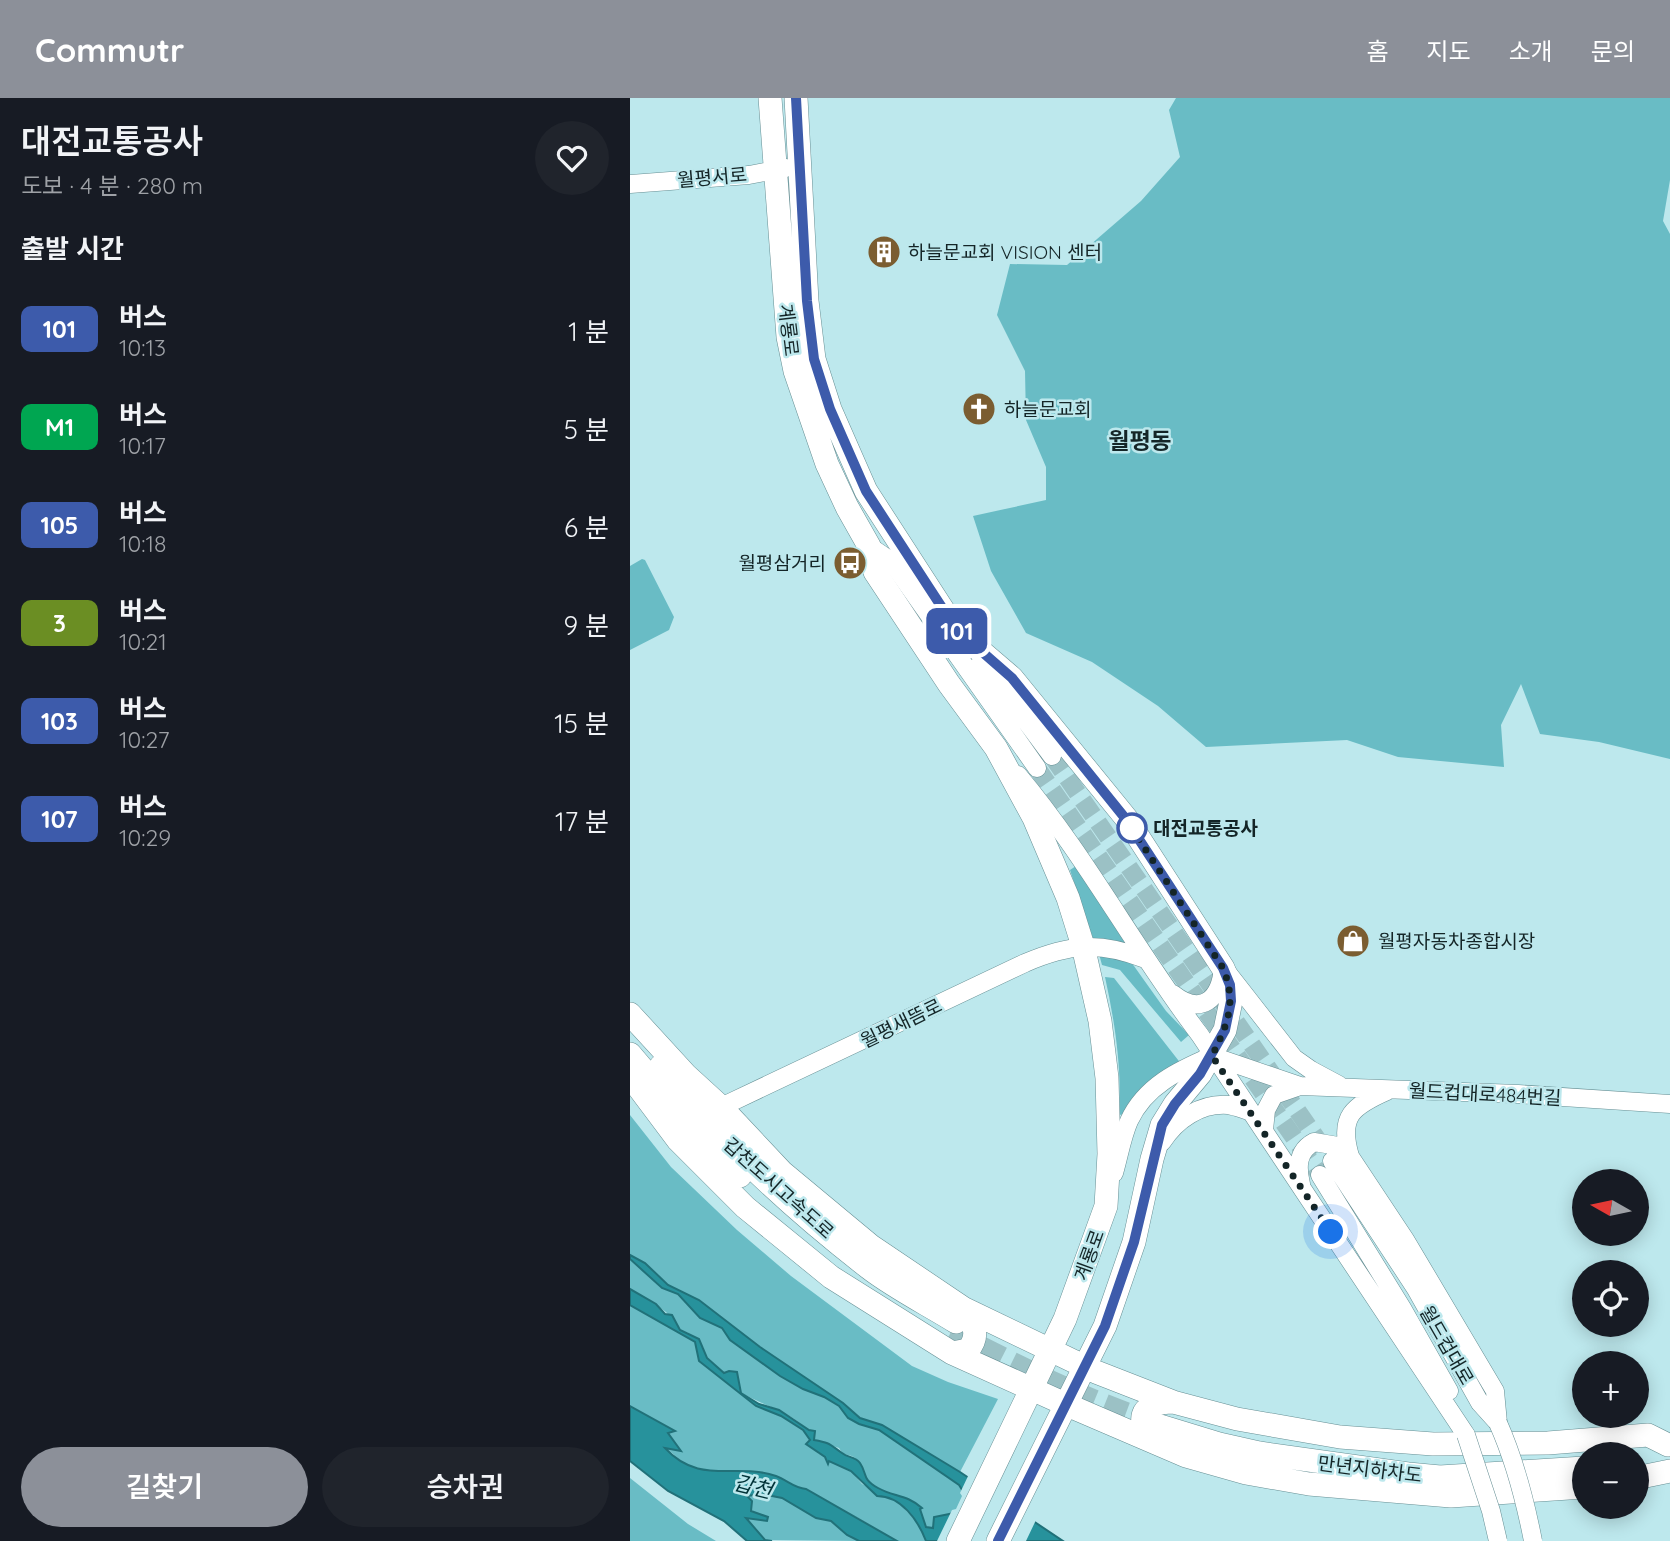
<!DOCTYPE html>
<html lang="ko">
<head>
<meta charset="utf-8">
<style>
	body { margin:0; font-family:Quicksand,"Noto Sans KR",sans-serif; background:#20242c; color:#f1f3f6; height:100vh; display:flex; flex-direction:column; font-size:26px; white-space:nowrap }
	* { box-sizing:border-box; margin:0 }
	p { font-size:23px; color:#9ea1a6 }
	.icon { flex:none; width:38px; height:38px; fill:none; stroke:currentColor; stroke-width:2; stroke-linecap:round; stroke-linejoin:round }
	.map { position:relative; flex:1; overflow:hidden }
	.details { display:flex; flex-direction:column; background:#171b24; width:630px }
	.details>* { flex:none }
	.badge { padding:0 14px; border-radius:10px; font-size:24px; line-height:46px }
	.needle { width:46px; rotate:279deg }
	.fabs { position:absolute; left:942px; top:1071px; display:grid; gap:14px }
	.fabs a { display:grid; place-items:center; width:77px; height:77px; border-radius:50%; background:#171b24; box-shadow:0 4px 18px #0003; font-size:35px }
	.you { position:absolute; width:35px; height:35px; margin:-18px; border:5px solid #fff; border-radius:50%; background:#1a73e8; box-shadow:0 0 0 10px #1a73e833 }
	.map>.badge { position:absolute; translate:-50% -50%; box-shadow:0 0 0 4px #fff }
	h2 { padding:0 21px; font-size:26px; line-height:63px }
	.round { display:grid; place-items:center; flex:none; width:74px; height:74px; border-radius:37px; background:#20242c }
	.summary { display:flex; align-items:center; justify-content:space-between; height:119px; padding:0 21px }
	h1 { font-size:33px; font-weight:600; line-height:52px }
	.cta { display:flex; gap:14px; margin-top:auto; padding:14px 21px }
	.cta a { flex:1; height:80px; border-radius:42px; background:#8c9099; color:#fff; font-size:28px; font-weight:600; line-height:80px; text-align:center }
	.cta a+a { background:#20242c; color:#f1f3f6 }
	ul { padding:0; list-style:none }
	li { display:flex; align-items:center; gap:21px; height:98px; padding:0 21px }
	li div { flex:1 }
	li b { display:block; font-size:26px }
	li em { font-style:normal }
	li .badge { min-width:77px; font-weight:700; text-align:center }
	header { display:flex; align-items:center; gap:42px; box-sizing:border-box; height:98px; padding:0 35px; background:#8c9099; color:#fff }
	header strong { font-size:33px }
	nav { display:flex; gap:38px; margin-inline-start:auto; font-size:24px }
	main { display:flex; flex:1; min-height:0 }
	.map>svg:first-child { display:block }
	.green { fill:#69bcc5 }
	.water { fill:#27929c; stroke:#217179; stroke-width:2 }
	.pier { fill:#bde8ed }
	.lines { fill:none; stroke-linecap:round; stroke-linejoin:round }
	.tertiary-tunnel { stroke:#9bc1c5; stroke-width:18; stroke-dasharray:18 9; stroke-linecap:butt }
	.primary-tunnel { stroke:#9bc1c5; stroke-width:23; stroke-dasharray:23 11; stroke-linecap:butt }
	.tertiary-casing { stroke:#668f94; stroke-width:19 }
	.primary-casing { stroke:#668f94; stroke-width:24 }
	.tertiary { stroke:#fff; stroke-width:18 }
	.primary { stroke:#fff; stroke-width:23 }
	.tertiary-bridge-casing { stroke:#668f94; stroke-width:19; stroke-linecap:butt }
	.tertiary-bridge { stroke:#fff; stroke-width:18 }
	.line-casing { stroke:#fff; stroke-width:16 }
	.line { stroke:#3d5bab; stroke-width:10 }
	.walk { stroke:#142527; stroke-width:7; stroke-dasharray:0 12.6 }
	.stop-dot { fill:#fff; stroke:#3d5bab; stroke-width:3.5 }
	.labels { text-anchor:middle; stroke-width:5; stroke-linejoin:round; paint-order:stroke }
	.street-label { font-size:19px; fill:#142527; stroke:#bde8ed }
	.poi-label { font-size:19px; fill:#142527; stroke:#bde8ed; text-anchor:start }
	.stop-label { font-size:19px; font-weight:bold; fill:#142527; stroke:#bde8ed; text-anchor:start }
	.water-label { font-size:21px; font-style:italic; fill:#003237; stroke:#bde8ed }
	.quarter-label { font-size:23px; font-weight:bold; fill:#142527; stroke:#bde8ed }
</style>
</head>
<body>
<header>
<strong>Commutr</strong>
<nav><a>홈</a><a>지도</a><a>소개</a><a>문의</a></nav>
</header>
<main>
<section class="details">
<div class="summary"><div><h1>대전교통공사</h1><p>도보 · 4 분 · 280 m</p></div><a class="round"><svg class="icon" aria-label="heart" viewBox="0 0 24 24"><path d="M12 20l-8-8c-3-5 5-10 8-4 3-6 11-1 8 4z"/></svg></a></div>
<h2>출발 시간</h2>
<ul>
<li><span class="badge" style="background:#3d5bab;color:#fff">101</span><div><b>버스</b><p>10:13</p></div><em>1 분</em></li>
<li><span class="badge" style="background:#00a651;color:#fff">M1</span><div><b>버스</b><p>10:17</p></div><em>5 분</em></li>
<li><span class="badge" style="background:#3d5bab;color:#fff">105</span><div><b>버스</b><p>10:18</p></div><em>6 분</em></li>
<li><span class="badge" style="background:#6b8e23;color:#fff">3</span><div><b>버스</b><p>10:21</p></div><em>9 분</em></li>
<li><span class="badge" style="background:#3d5bab;color:#fff">103</span><div><b>버스</b><p>10:27</p></div><em>15 분</em></li>
<li><span class="badge" style="background:#3d5bab;color:#fff">107</span><div><b>버스</b><p>10:29</p></div><em>17 분</em></li>
</ul>
<div class="cta"><a>길찾기</a><a>승차권</a></div>
</section>
<div class="map">
<svg width="1040" height="1443" viewBox="0 0 1040 1443">
	<rect width="100%" height="100%" fill="#bde8ed"/>
	<path class="green" d="M 546,0 L 1040,0 L 1040,82 L 1033,123 L 1040,136 L 1040,661 L 969,644 L 910,636 L 891,586 L 871,627 L 874,669 L 768,659 L 717,642 L 576,649 L 528,608 L 462,564 L 396,535 L 361,473 L 343,418 L 416,402 L 416,369 L 396,322 L 395,273 L 367,217 L 380,166 L 437,167 L 511,103 L 550,59 L 539,12 Z
		M 12,461 L 15,462 L 44,519 L 39,532 L 0,552 L 0,468 Z
		M 446,768 L 496,843 L 495,849 L 463,841 L 440,772 Z
		M 469,856 L 499,861 L 536,913 L 559,937 L 551,944 L 490,872 L 472,867 Z
		M 475,879 L 484,880 L 552,967 L 495,1016 L 489,1017 C 492,970 485,925 475,879 Z
		M 0,1017 L 41,1069 L 107,1132 L 161,1178 L 282,1268 L 318,1284 L 368,1301 L 330,1374 L 252,1327 L 230,1320 L 213,1305 L 130,1249 L 69,1202 L 40,1188 L 15,1165 L 0,1157 Z
		M 0,1161 L 32,1190 L 48,1196 L 70,1220 L 92,1230 L 100,1242 L 150,1278 L 173,1291 L 194,1299 L 209,1308 L 218,1320 L 229,1326 L 249,1332 L 330,1387 L 336,1398 L 329,1414 C 317,1417 306,1417 303,1431 L 295,1429 C 284,1387 260,1405 237,1383 C 226,1371 236,1359 213,1356 L 209,1350 L 183,1341 C 170,1315 134,1309 110,1294 L 107,1275 L 94,1276 L 77,1260 L 73,1249 L 58,1235 L 50,1232 C 43,1213 16,1202 0,1191 Z
		M 0,1207 L 65,1244 L 69,1263 L 126,1308 L 151,1318 L 173,1332 L 188,1355 L 221,1373 L 232,1386 L 268,1404 L 290,1427 L 296,1443 L 267,1443 L 228,1420 L 147,1378 L 123,1374 L 88,1374 L 57,1368 L 34,1348 L 50,1353 L 37,1334 L 44,1332 L 0,1308 Z
		M 0,1380 L 58,1426 L 86,1443 L 0,1443 Z
		M 131,1396 L 152,1400 L 186,1420 L 201,1423 L 217,1437 L 229,1443 L 135,1442 L 115,1420 L 137,1422 L 138,1419 L 121,1413 L 117,1398 Z"/>
	<path class="water" d="M 0,1157 L 15,1165 L 38,1187 L 69,1202 L 130,1249 L 213,1305 L 230,1320 L 252,1327 L 330,1374 L 433,1443 L 384,1443 L 353,1438 L 349,1443 L 296,1443 C 288,1422 271,1398 247,1398 L 221,1373 L 199,1363 L 198,1366 L 195,1359 L 176,1346 L 180,1342 L 173,1332 L 151,1318 L 126,1308 L 69,1263 L 65,1244 L 0,1207 L 0,1191 L 26,1206 L 35,1216 L 42,1217 L 50,1232 L 69,1241 L 77,1260 L 94,1275 L 99,1273 L 107,1274 L 111,1295 L 129,1306 L 149,1312 L 179,1332 L 185,1333 L 184,1342 C 201,1345 199,1346 212,1355 C 218,1360 225,1358 230,1365 C 238,1377 231,1380 248,1390 C 264,1399 276,1396 292,1410 L 290,1411 L 296,1429 L 303,1430 L 304,1419 L 329,1414 L 336,1398 L 329,1387 L 249,1332 L 229,1326 L 218,1320 L 209,1308 L 194,1299 L 173,1291 L 150,1278 L 100,1242 L 92,1230 L 70,1220 L 48,1196 L 32,1190 L 0,1161 Z
		M 0,1308 L 45,1333 L 38,1335 L 51,1353 L 35,1350 C 70,1388 105,1364 146,1378 C 157,1382 164,1390 176,1391 L 267,1443 L 229,1443 L 217,1437 L 201,1423 L 186,1420 L 152,1400 L 132,1396 L 117,1398 L 122,1403 L 121,1413 L 138,1419 L 137,1423 L 116,1420 L 135,1442 L 142,1443 L 117,1443 L 94,1423 L 38,1393 L 0,1363 Z"/>
	<path class="pier" d="M 339,1376 L 406,1422 L 396,1443 L 307,1443 L 322,1412 L 326,1411 L 332,1398 L 330,1395 Z"/>
	<g class="lines">
		<path class="tertiary-tunnel" d="M 422,658 L 696,1054
			M 407,670 L 690,1077"/>
		<path class="primary-tunnel" d="M 321,1234 C 388,1269 457,1304 529,1327"/>
		<defs>
			<path id="tertiary" d="M 0,86 L 119,77 L 156,70
				M 239,448 L 261,463 L 407,670
				M 351,563 L 422,658
				M 388,677 C 456,758 506,853 570,937 L 836,1337
				M 597,874 L 664,960 L 681,972 L 709,987
				M 543,896 C 571,918 590,902 593,870
				M 91,1009 L 395,865 C 439,846 470,843 515,861
				M 634,1032 L 636,1012 L 644,997 L 670,988
				M 532,1044 C 546,1022 570,1005 598,1007 C 605,1008 612,1011 619,1013
				M 720,1058 C 708,1018 723,1008 757,993
				M 702,1063 L 786,1191 L 850,1305 L 868,1325
				M 484,1075 C 489,1058 492,1039 499,1023 C 515,988 549,972 582,958 L 670,988 L 888,996 L 1040,1006
				M 690,1077 L 772,1210 L 819,1293
				M 671,1086 C 667,1069 667,1053 684,1044 L 708,1048 L 721,1060 L 776,1143 L 865,1293 L 868,1325"/>
			<path id="primary" d="M 140,0 L 158,239 L 165,273 L 197,366 L 217,409 L 239,448 L 245,474 L 319,586 L 366,650 L 404,720 L 438,800 L 453,848 L 470,923 L 477,980 L 479,1056 L 476,1108 L 435,1221 L 328,1443
				M 166,0 L 177,203 L 184,261 L 200,311 L 236,393 L 326,532 L 382,580 L 496,720 L 593,870 L 600,887 L 601,903 L 595,932 L 570,976 L 545,1006 L 532,1027 L 522,1061 L 504,1144 L 475,1228 L 368,1443
				M 0,916 L 56,977 L 91,1009 L 152,1074 L 241,1148 L 333,1210 L 466,1274 L 543,1304 L 607,1321 L 710,1339 L 803,1346 L 918,1345 L 1018,1337 L 1038,1347
				M 0,956 L 75,1044 L 110,1078
				M 31,968 C 89,1044 163,1111 239,1170 C 265,1190 297,1206 326,1224
				M 0,978 L 48,1042 L 115,1109 L 201,1179 L 322,1255 L 435,1306 L 556,1358 L 616,1375 L 679,1386 L 821,1398 L 954,1389
				M 322,1255 L 338,1252 C 351,1236 343,1225 333,1210
				M 530,1328 L 589,1346 L 629,1355 L 778,1376 L 810,1379 L 954,1370
				M 530,1345 C 503,1324 508,1305 543,1304
				M 1006,1380 L 1040,1373"/>
		</defs>
		<use href="#tertiary" class="tertiary-casing"/>
		<use href="#primary" class="primary-casing"/>
		<use href="#tertiary" class="tertiary"/>
		<use href="#primary" class="primary"/>
		<defs>
			<path id="tertiary-bridge" d="M 868,1325 C 885,1363 895,1402 903,1443
				M 836,1337 L 861,1413 L 868,1443"/>
		</defs>
		<use href="#tertiary-bridge" class="tertiary-bridge-casing"/>
		<use href="#tertiary-bridge" class="tertiary-bridge"/>
	</g>
	<g class="lines">
		<defs>
			<path id="line" d="M 166,0 L 177,203 L 184,261 L 200,311 L 236,393 L 326,531 L 382,580 L 495,720 L 593,870 L 600,887 L 601,903 L 595,932 L 570,976 L 545,1006 L 532,1027 L 504,1144 L 475,1228 L 368,1443"/>
		</defs>
		<use href="#line" class="line-casing"/>
		<use href="#line" class="line"/>
		<path class="walk" d="M 502,730 L 495,720 L 593,870 C 607,905 598,925 582,958 L 701,1134"/>
	</g>
	<defs>
		<symbol id="building-disc" viewBox="-11 -11 22 22"><circle r="9.5" fill="#7b5d31" stroke="#bde8ed"/><path d="M-4-6H4V6H1V3H-1V6H-4ZM-2.5-4.3h1.7v1.8h-1.7ZM.8-4.3h1.7v1.8H.8ZM-2.5-1h1.7V.8h-1.7ZM.8-1h1.7V.8H.8Z" fill="#fff"/></symbol>
		<symbol id="church-disc" viewBox="-11 -11 22 22"><circle r="9.5" fill="#7b5d31" stroke="#bde8ed"/><path d="M-1.2-6h2.4v3.5h3.3v2.4h-3.3V6h-2.4V-.1h-3.3v-2.4h3.3Z" fill="#fff"/></symbol>
		<symbol id="bus-disc" viewBox="-11 -11 22 22"><circle r="9.5" fill="#7b5d31" stroke="#bde8ed"/><path d="M-5-6H5V4H4V6H2V4H-2V6H-4V4H-5ZM-3.5-4V0h7V-4ZM-3.5 1.2v1.5H-2V1.2ZM2 1.2v1.5H3.5V1.2Z" fill="#fff"/></symbol>
		<symbol id="shop-disc" viewBox="-11 -11 22 22"><circle r="9.5" fill="#7b5d31" stroke="#bde8ed"/><path d="M-5-2.5h2.3a2.7 3.5 0 0 1 5.4 0H5L5.5 6h-11ZM-1.5-2.5h3a1.5 2.3 0 0 0-3 0Z" fill="#fff"/></symbol>
	</defs>
	<g fill-rule="evenodd">
		<use href="#building-disc" x="235" y="135" width="38" height="38"/>
		<use href="#church-disc" x="330" y="292" width="38" height="38"/>
		<use href="#bus-disc" x="201" y="446" width="38" height="38"/>
		<use href="#shop-disc" x="704" y="824" width="38" height="38"/>
	</g>
	<circle class="stop-dot" cx="502" cy="730" r="14"/>
	<g class="labels">
		<g class="street-label">
			<text transform="translate(82 79) rotate(-5)" y="7">월평서로</text>
			<text transform="translate(159 232) rotate(83)" y="7">계룡로</text>
			<text transform="translate(271 925) rotate(-26)" y="7">월평새뜸로</text>
			<text transform="translate(855 996) rotate(3)" y="7">월드컵대로484번길</text>
			<text transform="translate(149 1090) rotate(42)" y="7">갑천도시고속도로</text>
			<text transform="translate(459 1157) rotate(-70)" y="7">계룡로</text>
			<text transform="translate(817 1247) rotate(60)" y="7">월드컵대로</text>
			<text transform="translate(740 1371) rotate(7)" y="7">만년지하차도</text>
		</g>
		<g class="poi-label">
			<text x="278" y="161">하늘문교회 VISION 센터</text>
			<text x="374" y="318">하늘문교회</text>
			<text x="196" y="472" text-anchor="end">월평삼거리</text>
			<text x="748" y="850">월평자동차종합시장</text>
		</g>
		<g class="stop-label">
			<text x="523" y="737">대전교통공사</text>
		</g>
		<g class="water-label">
			<text transform="translate(123 1389) rotate(14)" y="7">갑천</text>
		</g>
		<g class="quarter-label">
			<text x="510" y="351">월평동</text>
		</g>
	</g>
</svg>
<div class="fabs">
<a><svg class="needle" viewBox="-14 -14 28 28"><path d="M0-13l5 13h-10z" fill="#e53935"/><path d="M0 13l5-13h-10z" fill="#9ea1a6"/></svg></a>
<a><svg class="icon" aria-label="locate" viewBox="0 0 24 24"><circle cx="12" cy="12" r="6"/><path d="M12 2v4M12 18v4M2 12h4M18 12h4"/></svg></a>
<a>+</a>
<a>−</a>
</div>
<div class="you" style="left:701px;top:1134px"></div>
<b class="badge" style="left:327px;top:533px;background:#3d5bab;color:#fff">101</b>
</div>
</main>
</body>
</html>
